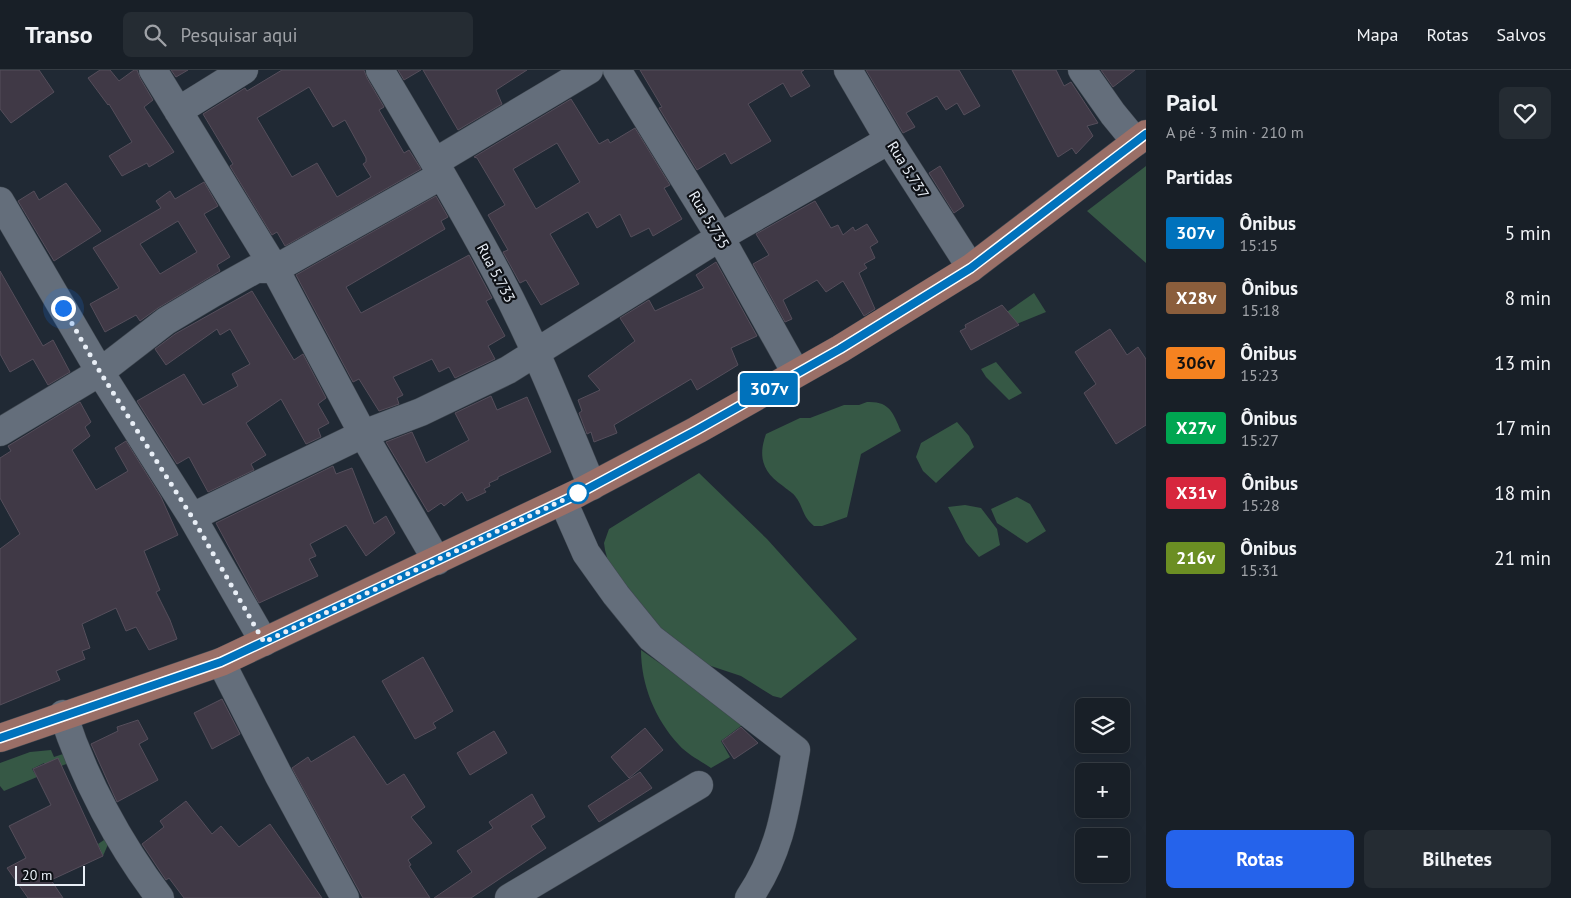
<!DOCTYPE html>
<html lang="pt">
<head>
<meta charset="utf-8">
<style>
	body { margin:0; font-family:"PT Sans",sans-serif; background:#252c33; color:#f1f3f6; height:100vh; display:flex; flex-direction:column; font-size:19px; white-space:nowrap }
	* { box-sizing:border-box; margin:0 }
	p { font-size:16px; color:#9fa2a7 }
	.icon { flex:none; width:28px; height:28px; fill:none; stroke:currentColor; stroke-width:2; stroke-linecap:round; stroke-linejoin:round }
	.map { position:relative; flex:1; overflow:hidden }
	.drawer { display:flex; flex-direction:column; background:#181f27; width:425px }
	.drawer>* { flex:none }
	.badge { padding:0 10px; border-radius:4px; font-size:18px; line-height:32px }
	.tools { position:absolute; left:1075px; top:628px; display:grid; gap:10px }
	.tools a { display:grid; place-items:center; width:55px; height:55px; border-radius:8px; background:#181f27; box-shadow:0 5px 20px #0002,0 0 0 1px #363d44; font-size:25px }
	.scale { position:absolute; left:15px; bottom:12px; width:70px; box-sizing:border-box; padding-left:5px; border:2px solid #e8eef6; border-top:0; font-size:14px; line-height:18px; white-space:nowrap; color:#e8eef6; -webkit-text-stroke:4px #0e1116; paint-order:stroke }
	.you { position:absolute; width:25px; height:25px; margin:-12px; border:4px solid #fff; border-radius:50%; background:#1a73e8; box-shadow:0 0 0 8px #1a73e833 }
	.map>.badge { position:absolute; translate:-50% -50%; box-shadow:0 0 0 2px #fff }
	h2 { padding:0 20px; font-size:19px; line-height:45px }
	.round { display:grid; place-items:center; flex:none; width:52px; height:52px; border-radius:8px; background:#252c33 }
	.head { display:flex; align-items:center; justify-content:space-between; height:85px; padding:0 20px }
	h1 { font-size:24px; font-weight:700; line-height:38px }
	.action { display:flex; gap:10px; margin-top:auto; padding:10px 20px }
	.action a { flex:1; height:58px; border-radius:8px; background:#2563eb; color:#fff; font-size:20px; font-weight:700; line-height:58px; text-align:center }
	.action a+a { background:#252c33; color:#f1f3f6 }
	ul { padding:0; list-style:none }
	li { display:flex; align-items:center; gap:15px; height:65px; padding:0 20px }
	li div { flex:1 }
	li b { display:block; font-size:19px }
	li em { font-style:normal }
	li .badge { min-width:55px; font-weight:700; text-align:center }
	header { display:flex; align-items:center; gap:30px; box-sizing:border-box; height:70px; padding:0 25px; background:#181f27; border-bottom:1px solid #363d44 }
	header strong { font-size:24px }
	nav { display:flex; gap:28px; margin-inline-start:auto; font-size:18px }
	.search { width:350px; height:45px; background:#252c33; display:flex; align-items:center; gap:12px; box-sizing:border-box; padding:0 18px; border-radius:8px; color:#9fa2a7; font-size:19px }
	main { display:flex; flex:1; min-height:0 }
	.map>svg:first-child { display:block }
	.green { fill:#365845 }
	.building { fill:#403946; stroke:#554e5b; fill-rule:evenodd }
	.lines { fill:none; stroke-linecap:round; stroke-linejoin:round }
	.minor-casing { stroke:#3f4750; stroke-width:29 }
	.major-casing { stroke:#3f4750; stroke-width:29 }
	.minor { stroke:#646e7b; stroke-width:28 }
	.major { stroke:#9a6f67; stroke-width:28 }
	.line-casing { stroke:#fff; stroke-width:11 }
	.line { stroke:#0072bc; stroke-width:8 }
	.walk { stroke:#e8eef6; stroke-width:5; stroke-dasharray:0 9 }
	.stop-dot { fill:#fff; stroke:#0072bc; stroke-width:2.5 }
	.labels { text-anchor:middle; stroke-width:4.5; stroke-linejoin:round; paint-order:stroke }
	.street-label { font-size:15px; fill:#e8eef6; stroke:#0e1116 }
</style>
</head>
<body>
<header>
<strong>Transo</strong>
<div class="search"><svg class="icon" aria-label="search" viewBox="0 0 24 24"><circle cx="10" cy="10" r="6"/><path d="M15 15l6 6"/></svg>Pesquisar aqui</div>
<nav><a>Mapa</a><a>Rotas</a><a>Salvos</a></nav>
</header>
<main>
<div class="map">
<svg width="1146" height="828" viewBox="0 0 1146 828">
	<rect width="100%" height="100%" fill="#202934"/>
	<path class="green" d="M 1146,96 L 1146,193 L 1087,141 Z
		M 1034,223 L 1046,242 L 1009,257 L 1001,246 Z
		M 996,292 L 1022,323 L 1009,330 L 986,307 L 981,299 Z
		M 867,332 C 890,331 893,343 901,361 L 861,384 L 847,447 L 822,456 L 814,456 C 801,445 804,437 795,426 C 791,421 787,420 783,416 C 762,402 758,386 766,364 L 800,348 L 810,348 L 844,335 L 859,335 Z
		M 957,352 L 969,366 L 974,377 L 936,413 L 923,401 L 916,387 L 921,373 Z
		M 699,403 L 767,469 L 857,569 L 781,628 L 773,626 L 741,606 L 678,585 L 611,502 L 605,480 L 604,473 L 609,459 Z
		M 1017,427 L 1030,434 L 1046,461 L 1027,473 L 997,453 L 991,439 Z
		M 965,435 L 981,438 L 997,459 L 1000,475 L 979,487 L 966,472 L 948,437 Z
		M 641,580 L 745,653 L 721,671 L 730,687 L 711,698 C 701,691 688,685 679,675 C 655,649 641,615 641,580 Z
		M 60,677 L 67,680 L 107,756 L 109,772 L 103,786 L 98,774 L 104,770 L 77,704 L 73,705 L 69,693 L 48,701 L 44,693 L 32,699 L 37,707 L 4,721 L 0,716 L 0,693 L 30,682 L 51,680 L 54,687 L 63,684 Z"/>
	<path class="building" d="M 0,0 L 39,0 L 54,22 L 11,53 L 0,39 Z
		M 100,0 L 110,0 L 119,11 L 134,0 L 137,0 L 140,8 L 153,30 L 144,37 L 174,82 L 149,97 L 147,93 L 122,106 L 109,86 L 132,72 L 109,34 L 108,35 L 88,8 Z
		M 171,0 L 188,0 L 176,7 Z
		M 282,0 L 364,0 L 367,8 L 384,37 L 379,40 L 404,83 L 409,80 L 421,99 L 285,176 L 277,162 L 272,165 L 230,96 L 233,94 L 203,44 L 245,18 L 247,21 ZM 309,17 L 333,57 L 345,50 L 366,88 L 366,92 L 363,94 L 371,107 L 337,127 L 317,93 L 292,107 L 257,48 Z
		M 398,0 L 421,0 L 404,10 Z
		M 423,0 L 527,0 L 496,20 L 502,34 L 458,60 Z
		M 640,0 L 804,0 L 801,2 L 810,16 L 791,27 L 783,13 L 748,34 L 771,71 L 731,94 L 725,83 L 697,100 L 659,38 L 662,37 Z
		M 866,0 L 959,0 L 980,36 L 964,45 L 957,33 L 946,40 L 937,26 L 906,43 L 915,57 L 903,63 Z
		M 1012,0 L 1056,0 L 1064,16 L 1071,12 L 1098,53 L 1087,56 L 1093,66 L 1076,84 L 1072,78 L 1058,87 Z
		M 1101,0 L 1135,0 L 1113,17 Z
		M 571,29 L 599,74 L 608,69 L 610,73 L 635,58 L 670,115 L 664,118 L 682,149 L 653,166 L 649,158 L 631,167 L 620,144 L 597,158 L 588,142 L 550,164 L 579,214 L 541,235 L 526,210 L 520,213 L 503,182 L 508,180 L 488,145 L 505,135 L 477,88 L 474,87 ZM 557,73 L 580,112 L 536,139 L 513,99 Z
		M 940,96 L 964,136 L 954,143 L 929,103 Z
		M 204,112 L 218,136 L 204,144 L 230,187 L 217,195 L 220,201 L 158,238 L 140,251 L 136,245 L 105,262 L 90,234 L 119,218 L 93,178 L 161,138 L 156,131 L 170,121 L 175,129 ZM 178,151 L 197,182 L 160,204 L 140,174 Z
		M 66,113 L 101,161 L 54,191 L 18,131 L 34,121 L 39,130 Z
		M 436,126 L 448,147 L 441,151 L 445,159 L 346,217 L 361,243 L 469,185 L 492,228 L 486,231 L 505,266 L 488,276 L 495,289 L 455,308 L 449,297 L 439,302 L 432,289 L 393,307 L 403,325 L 397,328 L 399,334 L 379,341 L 359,309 L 353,312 L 296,205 Z
		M 815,131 L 831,158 L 838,155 L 843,165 L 853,157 L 855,161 L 867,154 L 878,172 L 870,177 L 875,188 L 864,194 L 867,198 L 859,203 L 875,239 L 864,246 L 843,211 L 826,222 L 817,210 L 783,230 L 792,249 L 785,252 L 753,194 L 769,185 L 756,164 Z
		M 716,192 L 757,266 L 731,278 L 738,295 L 697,320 L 691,309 L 614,355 L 617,363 L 594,372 L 591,362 L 587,364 L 579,343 L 582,341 L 578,330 L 600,320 L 588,306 L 635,271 L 620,248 L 649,230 L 655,241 L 704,218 L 696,205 Z
		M 0,201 L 43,276 L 53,270 L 70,302 L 48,315 L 33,289 L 10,302 L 0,284 Z
		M 252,221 L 294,290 L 303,284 L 326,328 L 318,334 L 329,353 L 318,359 L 321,367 L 306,374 L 281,329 L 246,353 L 266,385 L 251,394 L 254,400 L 208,422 L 189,387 L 177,394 L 137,331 L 184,304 L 203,335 L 238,316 L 232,304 L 250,294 L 230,259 L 220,265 L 217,259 L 166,295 L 155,279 L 175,264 Z
		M 1002,235 L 1019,255 L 971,280 L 960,261 L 966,258 L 965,255 Z
		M 1110,259 L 1127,285 L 1138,277 L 1146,289 L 1146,355 L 1116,374 L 1084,323 L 1096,314 L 1075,282 Z
		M 491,326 L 497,340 L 527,327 L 551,382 L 498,407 L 498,409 L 489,413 L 490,416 L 484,419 L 486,422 L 467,431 L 462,422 L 444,436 L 441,433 L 428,442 L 386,372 L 412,362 L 426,393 L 469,370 L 455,343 Z
		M 80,332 L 91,352 L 85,357 L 90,366 L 72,380 L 96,420 L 128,401 L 115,378 L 126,371 L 161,427 L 178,465 L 144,481 L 160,520 L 156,522 L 170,550 L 177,569 L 149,580 L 136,557 L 126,561 L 116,538 L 82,554 L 90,578 L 82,581 L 85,589 L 56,601 L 60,610 L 0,635 L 0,479 L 20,464 L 0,428 L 0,388 L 11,381 L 8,376 Z
		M 333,396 L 336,404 L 352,398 L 374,454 L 386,446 L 395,463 L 366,486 L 346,455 L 310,474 L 316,486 L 309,489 L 318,506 L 259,533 L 216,453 Z
		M 423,587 L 453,641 L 433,653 L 436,658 L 415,669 L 382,611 Z
		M 222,629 L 240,664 L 212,679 L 194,643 Z
		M 138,650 L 148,669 L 139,674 L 158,710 L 117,732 L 91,674 L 118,661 L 117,657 Z
		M 741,657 L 758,673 L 734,689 L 722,671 Z
		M 645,658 L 663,680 L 629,708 L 611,687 Z
		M 494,661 L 507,683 L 470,705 L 457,683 Z
		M 354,666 L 387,715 L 404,704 L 425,737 L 411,747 L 432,773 L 408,790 L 411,795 L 409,796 L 430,828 L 363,828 L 292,698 L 308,687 L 311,692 Z
		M 58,688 L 103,786 L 51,810 L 63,828 L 28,828 L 7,798 L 26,788 L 9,756 L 51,735 L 33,699 Z
		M 640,702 L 652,718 L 599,752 L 588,736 Z
		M 532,724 L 545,747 L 531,756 L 546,778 L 471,828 L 434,828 L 472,802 L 457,781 L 493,758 L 489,752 Z
		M 186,731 L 212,764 L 221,756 L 239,777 L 270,754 L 322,828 L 184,828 L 169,808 L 166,810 L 142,774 L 164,757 L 160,751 Z"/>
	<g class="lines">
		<defs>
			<path id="minor" d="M 153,0 L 275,199 L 363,364 L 437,491
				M 380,0 C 422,70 463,139 501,211 C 536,277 563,347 592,416
				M 617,0 L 720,167 L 796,303
				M 848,0 L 889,70 L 971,198
				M 1082,0 L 1113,44 L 1136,72
				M 178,41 L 244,0
				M 435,92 L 589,0
				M 0,131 L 100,302 L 192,447 L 264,572
				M 0,362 L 100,302 L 166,251 L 213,223 L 256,199 L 275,199 L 442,105
				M 563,431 L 586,483 L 616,525 L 651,568 L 796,680 C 786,736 782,779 749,828
				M 192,447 L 363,364 L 421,342 L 508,300 L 720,167 L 889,70
				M 221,592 L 278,704 L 345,828
				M 63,644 C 84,709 119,774 160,828
				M 509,828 L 699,715"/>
			<path id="major" d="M 0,668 L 221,592 L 578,423 L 697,360 L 840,279 L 971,198 L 1146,64"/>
		</defs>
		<use href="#minor" class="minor-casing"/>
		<use href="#major" class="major-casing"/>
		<use href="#minor" class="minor"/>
		<use href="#major" class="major"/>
	</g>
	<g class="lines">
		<defs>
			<path id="line" d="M 0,668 L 221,592 L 578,424 L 697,360 L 840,279 L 971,198 L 1146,64"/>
		</defs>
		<use href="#line" class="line-casing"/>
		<use href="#line" class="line"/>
		<path class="walk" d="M 63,238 L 100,302 L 192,447 L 264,572 L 578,423"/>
	</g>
	<circle class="stop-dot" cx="578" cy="423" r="10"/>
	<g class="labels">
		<g class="street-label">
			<text transform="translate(908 100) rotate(58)" y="5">Rua 5.737</text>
			<text transform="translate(709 150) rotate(59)" y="5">Rua 5.735</text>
			<text transform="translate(496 203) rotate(62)" y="5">Rua 5.733</text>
		</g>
	</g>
</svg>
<div class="tools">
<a><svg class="icon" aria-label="layers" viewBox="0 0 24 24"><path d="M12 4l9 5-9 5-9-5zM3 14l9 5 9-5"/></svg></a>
<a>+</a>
<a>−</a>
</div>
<div class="scale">20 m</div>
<div class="you" style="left:63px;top:238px"></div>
<b class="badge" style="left:769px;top:319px;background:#0072bc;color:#fff">307v</b>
</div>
<section class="drawer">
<div class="head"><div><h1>Paiol</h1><p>A pé · 3 min · 210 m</p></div><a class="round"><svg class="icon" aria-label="heart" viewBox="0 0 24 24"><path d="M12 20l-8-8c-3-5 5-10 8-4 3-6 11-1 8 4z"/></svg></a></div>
<h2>Partidas</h2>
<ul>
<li><span class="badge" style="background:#0072bc;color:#fff">307v</span><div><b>Ônibus</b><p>15:15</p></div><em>5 min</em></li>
<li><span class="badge" style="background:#8b5e3c;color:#fff">X28v</span><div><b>Ônibus</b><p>15:18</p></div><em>8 min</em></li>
<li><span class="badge" style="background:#f58220;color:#111">306v</span><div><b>Ônibus</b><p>15:23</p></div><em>13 min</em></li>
<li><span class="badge" style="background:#00a651;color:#fff">X27v</span><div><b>Ônibus</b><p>15:27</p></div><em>17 min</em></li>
<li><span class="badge" style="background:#d7263d;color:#fff">X31v</span><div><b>Ônibus</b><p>15:28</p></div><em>18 min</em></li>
<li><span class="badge" style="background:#6b8e23;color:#fff">216v</span><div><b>Ônibus</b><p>15:31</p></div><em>21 min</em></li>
</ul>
<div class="action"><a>Rotas</a><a>Bilhetes</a></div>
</section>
</main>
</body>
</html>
